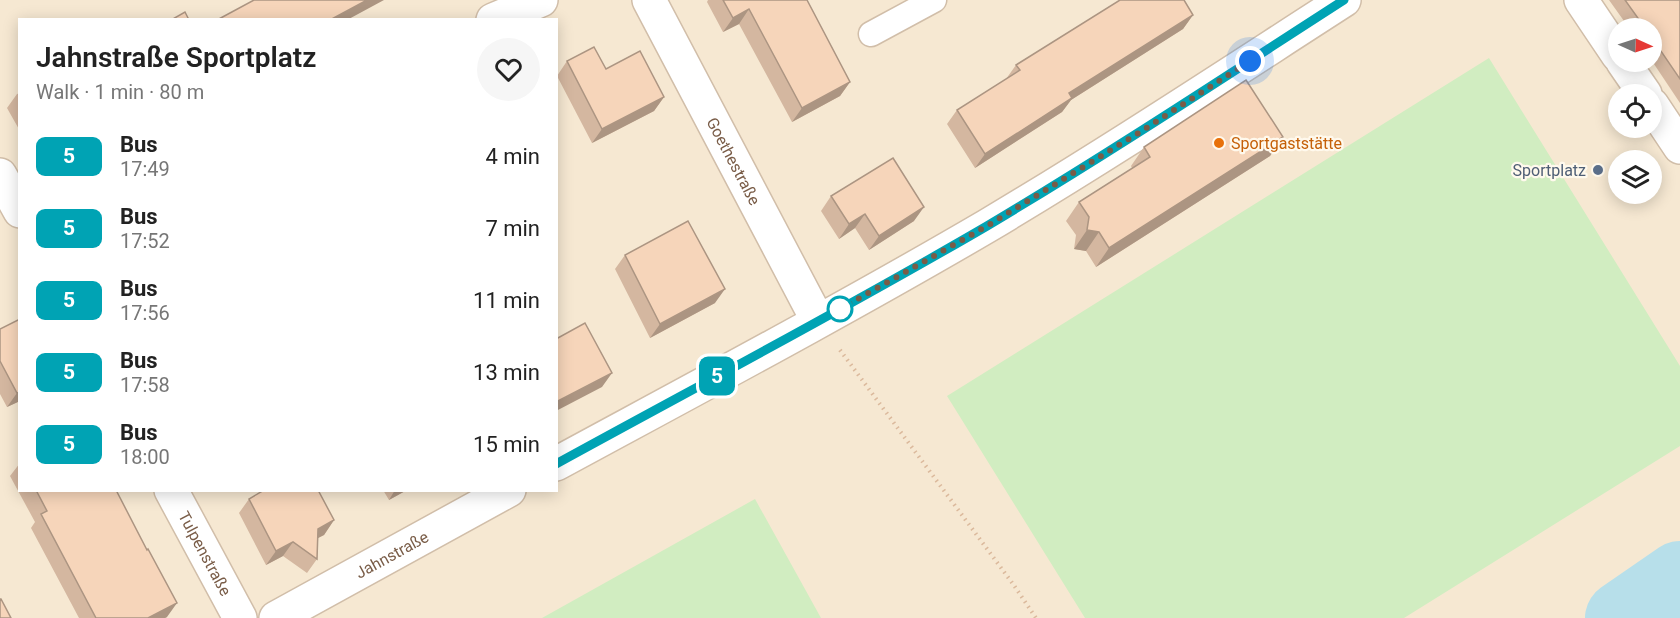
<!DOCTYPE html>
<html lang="en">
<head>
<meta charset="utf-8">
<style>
	body { margin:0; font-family:Roboto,sans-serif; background:#f6f6f6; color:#222; height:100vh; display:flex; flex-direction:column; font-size:22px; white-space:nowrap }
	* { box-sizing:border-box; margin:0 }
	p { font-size:20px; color:#767676 }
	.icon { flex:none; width:33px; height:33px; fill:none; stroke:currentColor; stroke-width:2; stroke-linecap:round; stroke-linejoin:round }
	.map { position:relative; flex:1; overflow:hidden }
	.sheet { position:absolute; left:18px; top:18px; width:540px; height:474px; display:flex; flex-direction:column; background:#fff; border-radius:0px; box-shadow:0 3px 15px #0003 }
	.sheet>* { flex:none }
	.badge { padding:0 12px; border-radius:9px; font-size:21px; line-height:39px }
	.needle { width:39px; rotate:93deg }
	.buttons { position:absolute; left:1608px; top:18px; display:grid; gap:12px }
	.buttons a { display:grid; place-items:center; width:54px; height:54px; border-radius:50%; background:#fff; box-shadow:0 3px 15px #0003; font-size:30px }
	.you { position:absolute; width:30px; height:30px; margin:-15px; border:4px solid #fff; border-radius:50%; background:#1a73e8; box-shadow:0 0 0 9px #1a73e833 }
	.map>.badge { position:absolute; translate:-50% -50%; box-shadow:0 0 0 3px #fff }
	.round { display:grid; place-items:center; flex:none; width:63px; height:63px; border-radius:32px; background:#f6f6f6 }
	.summary { display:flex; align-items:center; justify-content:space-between; height:102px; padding:0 18px }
	h1 { font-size:28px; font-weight:600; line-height:45px }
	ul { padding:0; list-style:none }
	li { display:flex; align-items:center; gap:18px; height:72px; padding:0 18px }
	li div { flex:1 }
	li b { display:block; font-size:22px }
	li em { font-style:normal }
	li .badge { min-width:66px; font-weight:700; text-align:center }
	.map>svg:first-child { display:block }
	.residential { fill:#f6e8d2; fill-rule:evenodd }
	.green { fill:#d1edc1 }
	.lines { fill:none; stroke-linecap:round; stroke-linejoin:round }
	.river { stroke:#b7dfea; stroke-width:74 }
	.lane-casing { stroke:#d1bea9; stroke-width:27 }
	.street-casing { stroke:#d1bea9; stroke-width:36 }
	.path { stroke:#dbb99c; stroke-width:4; stroke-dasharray:1.5 4.5; stroke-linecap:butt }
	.lane { stroke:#fff; stroke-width:24 }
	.street { stroke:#fff; stroke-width:33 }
	.wall { fill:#d4b7a0 }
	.shaded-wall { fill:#ac9582 }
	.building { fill:#f6d5ba; stroke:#ac9582; stroke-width:1.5 }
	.line-casing { stroke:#fff; stroke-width:14 }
	.line { stroke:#00a3b4; stroke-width:9 }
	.walk { stroke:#795c47; stroke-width:6; stroke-dasharray:0 10.8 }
	.food-dot { fill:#e8710a; stroke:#fff9ed; stroke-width:2 }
	.service-dot { fill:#5c6f8a; stroke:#fff9ed; stroke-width:2 }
	.stop-dot { fill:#fff; stroke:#00a3b4; stroke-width:3 }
	.labels { text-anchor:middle; stroke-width:4.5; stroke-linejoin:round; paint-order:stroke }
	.food-label { font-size:16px; fill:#c56008; stroke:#fff9ed; text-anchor:start }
	.street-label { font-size:16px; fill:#795c47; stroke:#fff9ed }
	.service-label { font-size:16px; fill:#4e5e75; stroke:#fff9ed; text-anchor:end }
</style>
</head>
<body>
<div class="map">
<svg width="1680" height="618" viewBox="0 0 1680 618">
	<rect width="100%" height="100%" fill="#fef6e5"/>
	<path class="residential" d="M 0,0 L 1680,0 L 1680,618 L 0,618 ZM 20,20 L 556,20 L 556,490 L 20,490 ZM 1618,28 L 1652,28 L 1652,62 L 1618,62 ZM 1618,94 L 1652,94 L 1652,128 L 1618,128 ZM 1618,160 L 1652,160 L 1652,194 L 1618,194 Z"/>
	<path class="green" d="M 1489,58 L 1680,366 L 1680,446 L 1404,618 L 1085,618 L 947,396 Z
		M 755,499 L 821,618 L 542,618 Z"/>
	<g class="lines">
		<path class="river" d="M 1622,618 L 1680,578"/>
		<defs>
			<path id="lane" d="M 871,34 L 934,0"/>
			<g id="street">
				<path id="s1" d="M 649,0 L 818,321"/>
				<path d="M 1581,0 L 1618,55"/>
				<path d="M 493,20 L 541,0"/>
				<path d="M 1623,62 L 1645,94"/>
				<path d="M 1652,105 L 1680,147"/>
				<path d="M 0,175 L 20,211"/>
				<path d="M 556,464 C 700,386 845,309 987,226 C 1108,154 1226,76 1344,0"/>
				<path id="s2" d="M 171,490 L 240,618"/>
				<path id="s3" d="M 276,618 L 509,490"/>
			</g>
		</defs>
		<use href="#lane" class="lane-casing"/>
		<use href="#street" class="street-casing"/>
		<path class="path" d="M 840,350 L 1013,584 L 1036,618"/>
		<use href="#lane" class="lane"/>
		<use href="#street" class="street"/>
	</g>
	<path class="wall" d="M 708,0 L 807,0 L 850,82 L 840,96 L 792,122 L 739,24 L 723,32 L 707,2 Z
		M 1609,0 L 1680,0 L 1680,103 L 1652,61 L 1652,28 L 1629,28 Z
		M 1193,15 L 1183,29 L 1071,100 L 1062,112 L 975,168 L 947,124 L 957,110 L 1006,79 L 1016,65 Z
		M 567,61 L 606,69 L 664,97 L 654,111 L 592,143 L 557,76 Z
		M 20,93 L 20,131 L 7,108 L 17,94 Z
		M 1283,137 L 1270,156 L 1096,267 L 1086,251 L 1074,249 L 1076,235 L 1066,221 L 1079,202 L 1132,168 L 1131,166 L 1144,147 Z
		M 831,196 L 914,221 L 869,250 L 855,228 L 839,239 L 821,211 Z
		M 625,255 L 715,303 L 650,338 L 615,269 Z
		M 20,319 L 20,401 L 7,407 L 0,394 L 0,329 Z
		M 20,463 L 20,490 L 116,490 L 167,617 L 165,618 L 79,618 L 31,528 L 35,522 L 10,476 Z
		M 383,490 L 407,490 L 389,500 Z
		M 249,499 L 334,520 L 324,535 L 318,538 L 317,559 L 307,573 L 283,556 L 266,565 L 239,513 Z"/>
	<path class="shaded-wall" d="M 367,0 L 384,0 L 347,20 L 330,20 Z
		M 749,9 L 739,24 L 723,32 L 733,18 Z
		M 1193,15 L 1183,29 L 1071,100 L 1062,112 L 975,168 L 985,154 L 1069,93 Z
		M 850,82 L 840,96 L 792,122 L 802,108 Z
		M 664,97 L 654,111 L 592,143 L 602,129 Z
		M 1283,137 L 1270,156 L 1096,267 L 1109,248 Z
		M 924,207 L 914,221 L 869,250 L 879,236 Z
		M 865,214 L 855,228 L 839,239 L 849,224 Z
		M 1087,230 L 1099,232 L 1086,251 L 1074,249 Z
		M 725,289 L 715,303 L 650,338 L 660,324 Z
		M 612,373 L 602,387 L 556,411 L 556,402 Z
		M 20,392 L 20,401 L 7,407 L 17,393 Z
		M 395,490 L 407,490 L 389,500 Z
		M 334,520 L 324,535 L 308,543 L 318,529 Z
		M 293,542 L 283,556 L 266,565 L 276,551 Z
		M 177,603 L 167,617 L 165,618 L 148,618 Z"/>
	<path class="building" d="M 254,0 L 367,0 L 330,20 L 217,20 Z
		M 723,0 L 807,0 L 850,82 L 802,108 L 749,9 L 733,18 Z
		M 1120,0 L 1184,0 L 1193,15 L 1069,93 L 1072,98 L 985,154 L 957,110 L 1020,70 L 1016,65 Z
		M 1625,0 L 1680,0 L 1680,79 L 1652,38 L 1652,28 L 1645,28 Z
		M 185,12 L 189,20 L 171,20 Z
		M 594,47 L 606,69 L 640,51 L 664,97 L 602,129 L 567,61 Z
		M 1246,80 L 1283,137 L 1109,248 L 1099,232 L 1087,230 L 1089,217 L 1079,202 L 1150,157 L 1144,147 Z
		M 893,158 L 924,207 L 879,236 L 865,214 L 849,224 L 831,196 Z
		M 688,221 L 725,289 L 660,324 L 625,255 Z
		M 20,319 L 20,392 L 17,393 L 0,361 L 0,329 Z
		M 585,323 L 612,373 L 556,402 L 556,339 Z
		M 36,490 L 116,490 L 147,550 L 148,549 L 177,603 L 148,618 L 96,618 L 41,514 L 47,511 Z
		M 264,490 L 318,490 L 334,520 L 318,529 L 317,559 L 293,542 L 276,551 L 249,499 Z
		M 0,599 L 1,599 L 11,618 L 0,618 Z"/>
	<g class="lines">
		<defs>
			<path id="line" d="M 556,464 C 700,385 845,309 987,226 C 1108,154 1226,76 1344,0"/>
		</defs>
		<use href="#line" class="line-casing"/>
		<use href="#line" class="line"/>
		<path class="walk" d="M 840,309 L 987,226 L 1137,134 L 1250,61"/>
	</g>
	<circle class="food-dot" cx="1219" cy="143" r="6"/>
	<circle class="service-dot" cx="1598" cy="170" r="6"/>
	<circle class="stop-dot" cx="840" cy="309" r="12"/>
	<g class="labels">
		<g class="food-label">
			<text x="1231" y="149">Sportgaststätte</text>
		</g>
		<g class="street-label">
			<text dy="6" stroke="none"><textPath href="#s1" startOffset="182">Goethestraße</textPath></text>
			<text dy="6" stroke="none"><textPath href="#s2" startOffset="72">Tulpenstraße</textPath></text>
			<text dy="6" stroke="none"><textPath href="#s3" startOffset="132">Jahnstraße</textPath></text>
		</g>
		<g class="service-label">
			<text x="1586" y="176">Sportplatz</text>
		</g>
	</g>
</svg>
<div class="buttons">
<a><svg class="needle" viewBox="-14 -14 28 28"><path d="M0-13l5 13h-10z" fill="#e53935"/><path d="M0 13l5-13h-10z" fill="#767676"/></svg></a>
<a><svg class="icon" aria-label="locate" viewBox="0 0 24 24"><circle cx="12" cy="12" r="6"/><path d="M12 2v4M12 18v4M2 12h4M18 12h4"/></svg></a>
<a><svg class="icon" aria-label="layers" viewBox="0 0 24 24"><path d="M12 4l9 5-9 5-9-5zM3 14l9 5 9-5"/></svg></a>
</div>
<div class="you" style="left:1250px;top:61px"></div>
<b class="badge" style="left:717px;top:376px;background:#00a3b4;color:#fff">5</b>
<section class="sheet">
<div class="summary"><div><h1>Jahnstraße Sportplatz</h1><p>Walk · 1 min · 80 m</p></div><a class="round"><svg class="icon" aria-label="heart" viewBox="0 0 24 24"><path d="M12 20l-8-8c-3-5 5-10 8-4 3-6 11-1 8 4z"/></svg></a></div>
<ul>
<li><span class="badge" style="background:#00a3b4;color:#fff">5</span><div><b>Bus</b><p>17:49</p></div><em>4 min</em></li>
<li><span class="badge" style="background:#00a3b4;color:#fff">5</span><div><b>Bus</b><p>17:52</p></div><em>7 min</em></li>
<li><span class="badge" style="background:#00a3b4;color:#fff">5</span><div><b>Bus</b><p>17:56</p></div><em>11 min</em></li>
<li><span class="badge" style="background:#00a3b4;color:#fff">5</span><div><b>Bus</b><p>17:58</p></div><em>13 min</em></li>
<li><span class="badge" style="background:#00a3b4;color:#fff">5</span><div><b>Bus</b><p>18:00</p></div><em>15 min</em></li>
</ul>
</section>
</div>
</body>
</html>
